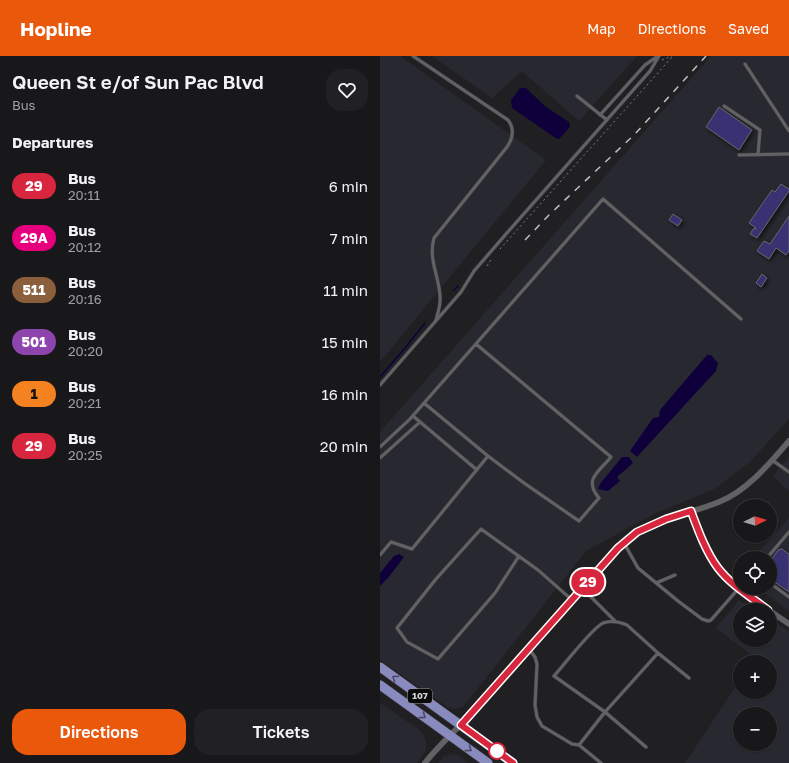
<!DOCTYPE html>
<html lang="en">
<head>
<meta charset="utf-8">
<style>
	body { margin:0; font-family:"Golos Text",sans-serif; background:#212123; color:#f1f3f6; height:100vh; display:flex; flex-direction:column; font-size:15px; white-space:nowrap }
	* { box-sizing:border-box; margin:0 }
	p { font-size:13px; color:#9fa0a2 }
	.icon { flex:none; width:22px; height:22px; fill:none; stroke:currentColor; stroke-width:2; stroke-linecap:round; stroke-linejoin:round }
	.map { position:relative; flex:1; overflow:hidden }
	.panel { display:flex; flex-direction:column; background:#18181a; width:380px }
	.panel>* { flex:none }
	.badge { padding:0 8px; border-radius:13px; font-size:14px; line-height:26px }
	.needle { width:26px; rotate:85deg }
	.buttons { position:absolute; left:353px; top:443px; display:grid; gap:8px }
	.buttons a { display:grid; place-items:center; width:44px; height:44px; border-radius:50%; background:#18181a; box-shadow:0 1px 3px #0004,0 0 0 1px #363739; font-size:20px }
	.map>.badge { position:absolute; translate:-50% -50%; box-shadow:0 0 0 2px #fff }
	h2 { padding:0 12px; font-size:15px; line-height:36px }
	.round { display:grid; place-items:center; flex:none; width:42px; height:42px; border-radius:16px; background:#212123 }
	.headline { display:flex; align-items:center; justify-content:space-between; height:68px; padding:0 12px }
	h1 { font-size:19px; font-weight:600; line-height:30px }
	.action { display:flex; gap:8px; margin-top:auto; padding:8px 12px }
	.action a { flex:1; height:46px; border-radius:16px; background:#ea580c; color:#fff; font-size:16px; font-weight:600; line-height:46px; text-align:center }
	.action a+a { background:#212123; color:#f1f3f6 }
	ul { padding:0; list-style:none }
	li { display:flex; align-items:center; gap:12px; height:52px; padding:0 12px }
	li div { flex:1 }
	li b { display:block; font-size:15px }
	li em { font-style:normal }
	li .badge { min-width:44px; font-weight:700; text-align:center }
	header { display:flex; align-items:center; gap:24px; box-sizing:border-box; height:56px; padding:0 20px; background:#ea580c; color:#fff }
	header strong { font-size:19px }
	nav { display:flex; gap:22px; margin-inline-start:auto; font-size:14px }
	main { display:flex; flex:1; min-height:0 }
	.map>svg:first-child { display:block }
	.built { fill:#282830; fill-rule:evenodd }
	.water { fill:#0f003c }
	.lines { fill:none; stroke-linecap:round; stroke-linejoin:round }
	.stream { stroke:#0f003c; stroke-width:1.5 }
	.building { fill:#373273; stroke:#656669; filter:url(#shadow) }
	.lane-casing { stroke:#3a3a3c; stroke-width:4 }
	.street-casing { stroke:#3a3a3c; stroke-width:6 }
	.primary-casing { stroke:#3a3a3c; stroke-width:10 }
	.path { stroke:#7d7e80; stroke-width:1; stroke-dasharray:2 3; stroke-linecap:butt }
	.lane { stroke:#626265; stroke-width:3 }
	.street { stroke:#626265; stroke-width:5.5 }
	.primary { stroke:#898abd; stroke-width:9 }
	.rail { stroke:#bfc0c1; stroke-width:1.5; stroke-dasharray:7 7; stroke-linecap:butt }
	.oneway { stroke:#4a4a64 }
	.line-casing { stroke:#fff; stroke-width:9 }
	.line { stroke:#d7263d; stroke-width:6 }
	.stop-dot { fill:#fff; stroke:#d7263d; stroke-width:2 }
	.labels { text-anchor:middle; stroke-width:3; stroke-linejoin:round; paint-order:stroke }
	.shield { fill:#0a0a0b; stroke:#979798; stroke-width:1 }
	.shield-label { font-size:9px; font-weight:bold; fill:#d3d4d5 }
</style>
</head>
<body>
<header>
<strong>Hopline</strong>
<nav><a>Map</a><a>Directions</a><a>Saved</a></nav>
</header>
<main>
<section class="panel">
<div class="headline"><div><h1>Queen St e/of Sun Pac Blvd</h1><p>Bus</p></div><a class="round"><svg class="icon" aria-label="heart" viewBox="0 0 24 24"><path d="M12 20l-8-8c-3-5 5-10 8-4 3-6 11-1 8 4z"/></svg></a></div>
<h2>Departures</h2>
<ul>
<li><span class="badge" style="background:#d7263d;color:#fff">29</span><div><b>Bus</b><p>20:11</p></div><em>6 min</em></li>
<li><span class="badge" style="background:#e6007e;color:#fff">29A</span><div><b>Bus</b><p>20:12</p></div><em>7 min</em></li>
<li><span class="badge" style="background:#8b5e3c;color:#fff">511</span><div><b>Bus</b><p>20:16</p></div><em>11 min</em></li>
<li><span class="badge" style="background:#8e44ad;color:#fff">501</span><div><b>Bus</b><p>20:20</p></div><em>15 min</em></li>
<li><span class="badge" style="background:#f58220;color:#111">1</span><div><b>Bus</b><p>20:21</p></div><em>16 min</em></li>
<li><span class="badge" style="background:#d7263d;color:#fff">29</span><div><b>Bus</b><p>20:25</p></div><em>20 min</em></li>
</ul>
<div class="action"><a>Directions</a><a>Tickets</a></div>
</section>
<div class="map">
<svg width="409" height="707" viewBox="0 0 409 707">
	<defs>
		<filter id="shadow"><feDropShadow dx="2" dy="2" stdDeviation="2" flood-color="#0009"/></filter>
	</defs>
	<rect width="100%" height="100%" fill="#202023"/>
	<path class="built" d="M 0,0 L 20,0 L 166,104 L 0,306 Z
		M 52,0 L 257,0 L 199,65 L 142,15 L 112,42 Z
		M 331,0 L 409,0 L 409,363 L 370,406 L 334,433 L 274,458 L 206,495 L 83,651 L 73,653 L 67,651 L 0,604 L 0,376 Z
		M 409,401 L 409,435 L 393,420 Z
		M 409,462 L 409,555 L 377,532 L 390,532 L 390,502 L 373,502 Z
		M 359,544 L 374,554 L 360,554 L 360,584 L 390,584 L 390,564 L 409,575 L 409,707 L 305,707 L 360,624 L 360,636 L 390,636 L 390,606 L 372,606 L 375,602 L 336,572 ZM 360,658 L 390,658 L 390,688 L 360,688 Z
		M 0,647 L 37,672 L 43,678 L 46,686 L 46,695 L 37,707 L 0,707 Z
		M 72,698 L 78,699 L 88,707 L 58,707 L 63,701 Z"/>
	<path class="water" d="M 140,32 L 146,32 L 166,51 L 189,66 L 190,71 L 179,83 L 177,83 L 132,52 L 131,44 Z
		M 327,299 L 331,299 L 338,307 L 336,315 L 257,401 L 250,395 L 273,362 L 279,361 L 280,354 Z
		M 242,401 L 249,401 L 253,407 L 237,421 L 240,425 L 228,435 L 218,433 L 220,428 Z
		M 19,498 L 24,501 L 8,522 L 0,530 L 0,517 L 14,500 Z"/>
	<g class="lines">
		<path class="stream" d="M 74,234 L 78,230
			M 0,321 L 26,291 L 45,267"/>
	</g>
	<path class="building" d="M 339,51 L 372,74 L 359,94 L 326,71 Z
		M 401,128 L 409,133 L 409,135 L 377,182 L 370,178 L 374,172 L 376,173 L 376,172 L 369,167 L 392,134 L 395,136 Z
		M 293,158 L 302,164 L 298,170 L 289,164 Z
		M 409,160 L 409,195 L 406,199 L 396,192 L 389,203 L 377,195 L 384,185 L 390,188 Z
		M 382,218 L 387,222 L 381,231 L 376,227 Z
		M 402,493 L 409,498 L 409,536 L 390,523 L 390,506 L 398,494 Z"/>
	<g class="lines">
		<defs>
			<path id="lane" d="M 33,0 L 128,64 C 135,73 133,82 127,91 L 54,182 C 48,203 59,220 60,240 C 61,249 58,256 56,264
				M 365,8 L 409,75
				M 197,40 L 227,64
				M 344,50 L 380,74 L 378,99
				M 220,59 L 265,9 L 278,0
				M 359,99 L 409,98
				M 0,329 L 81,236 L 94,215 L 126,178 L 270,15 L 279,0
				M 44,347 L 108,400
				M 33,360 L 97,414
				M 0,391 L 30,363 L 223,143 L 361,263
				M 0,402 L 40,366
				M 392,404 L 409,416
				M 244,487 L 258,512 L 298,545 L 322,563 L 328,565 L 331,564 L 359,532
				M 0,499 L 11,486 L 32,493 L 108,400 L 144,427 L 199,465 L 219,442 C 203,423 219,416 231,401 L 96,288
				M 139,500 L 115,537 L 58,603 L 27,586 L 17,572 L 56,523 L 101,473 L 158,514 L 192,544
				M 387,502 L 409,476
				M 276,527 L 295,519
				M 390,527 L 409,541
				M 202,532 L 236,566
				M 148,592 L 155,601 L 157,608 L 155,649 L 157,661 L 162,670 L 192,688 L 199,689 L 225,656 L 278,597 L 247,569 C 240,566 231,564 223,567 C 212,572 184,609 174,620 L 225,656 L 266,691
				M 278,597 L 309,622
				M 199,689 L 221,707"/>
			<path id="street" d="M 311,455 C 318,473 326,497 338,512 C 351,529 371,542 388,554
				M 390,555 L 409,568
				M 45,707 C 62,685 84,667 103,646 C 135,607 169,569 202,532 C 219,513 236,490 257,476 C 282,461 312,457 339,446 C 367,435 390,407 409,385"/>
			<path id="primary" d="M 0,611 L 133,707
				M 0,629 L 108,707"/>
		</defs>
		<use href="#lane" class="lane-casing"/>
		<use href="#street" class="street-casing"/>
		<use href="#primary" class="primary-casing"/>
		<path class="path" d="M 282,4 L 292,0
			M 120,193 L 293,0
			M 107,210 L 112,202"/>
		<use href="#lane" class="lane"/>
		<use href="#street" class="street"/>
		<use href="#primary" class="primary"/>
		<path class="rail" d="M 145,184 L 169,159 L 255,78 L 326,0"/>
	</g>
	<defs><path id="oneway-chevron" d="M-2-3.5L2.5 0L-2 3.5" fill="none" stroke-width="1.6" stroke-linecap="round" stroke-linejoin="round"/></defs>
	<g class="oneway">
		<use href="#oneway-chevron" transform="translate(15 622) rotate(-144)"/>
		<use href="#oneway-chevron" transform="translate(43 660) rotate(36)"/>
		<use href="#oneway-chevron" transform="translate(89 693) rotate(36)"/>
	</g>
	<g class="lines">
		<defs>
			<path id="line" d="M 133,707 L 81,669 L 238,492 L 257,476 L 286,463 L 311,455 C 318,474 326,496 338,512 C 351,529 371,541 388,554"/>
		</defs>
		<use href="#line" class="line-casing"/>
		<use href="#line" class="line"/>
	</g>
	<circle class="stop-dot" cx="117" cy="695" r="8"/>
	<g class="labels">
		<rect class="shield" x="28" y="633" width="24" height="14" rx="3"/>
		<g class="shield-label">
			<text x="40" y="643">107</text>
		</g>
	</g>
</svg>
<div class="buttons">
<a><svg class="needle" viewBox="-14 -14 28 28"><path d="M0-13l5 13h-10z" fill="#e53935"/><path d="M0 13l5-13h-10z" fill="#9fa0a2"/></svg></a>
<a><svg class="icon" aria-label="locate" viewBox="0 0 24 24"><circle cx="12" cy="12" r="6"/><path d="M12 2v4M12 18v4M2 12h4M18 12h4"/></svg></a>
<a><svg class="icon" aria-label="layers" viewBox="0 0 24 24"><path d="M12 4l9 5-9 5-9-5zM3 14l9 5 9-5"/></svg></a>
<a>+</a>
<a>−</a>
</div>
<b class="badge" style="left:208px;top:526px;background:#d7263d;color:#fff">29</b>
</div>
</main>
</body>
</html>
